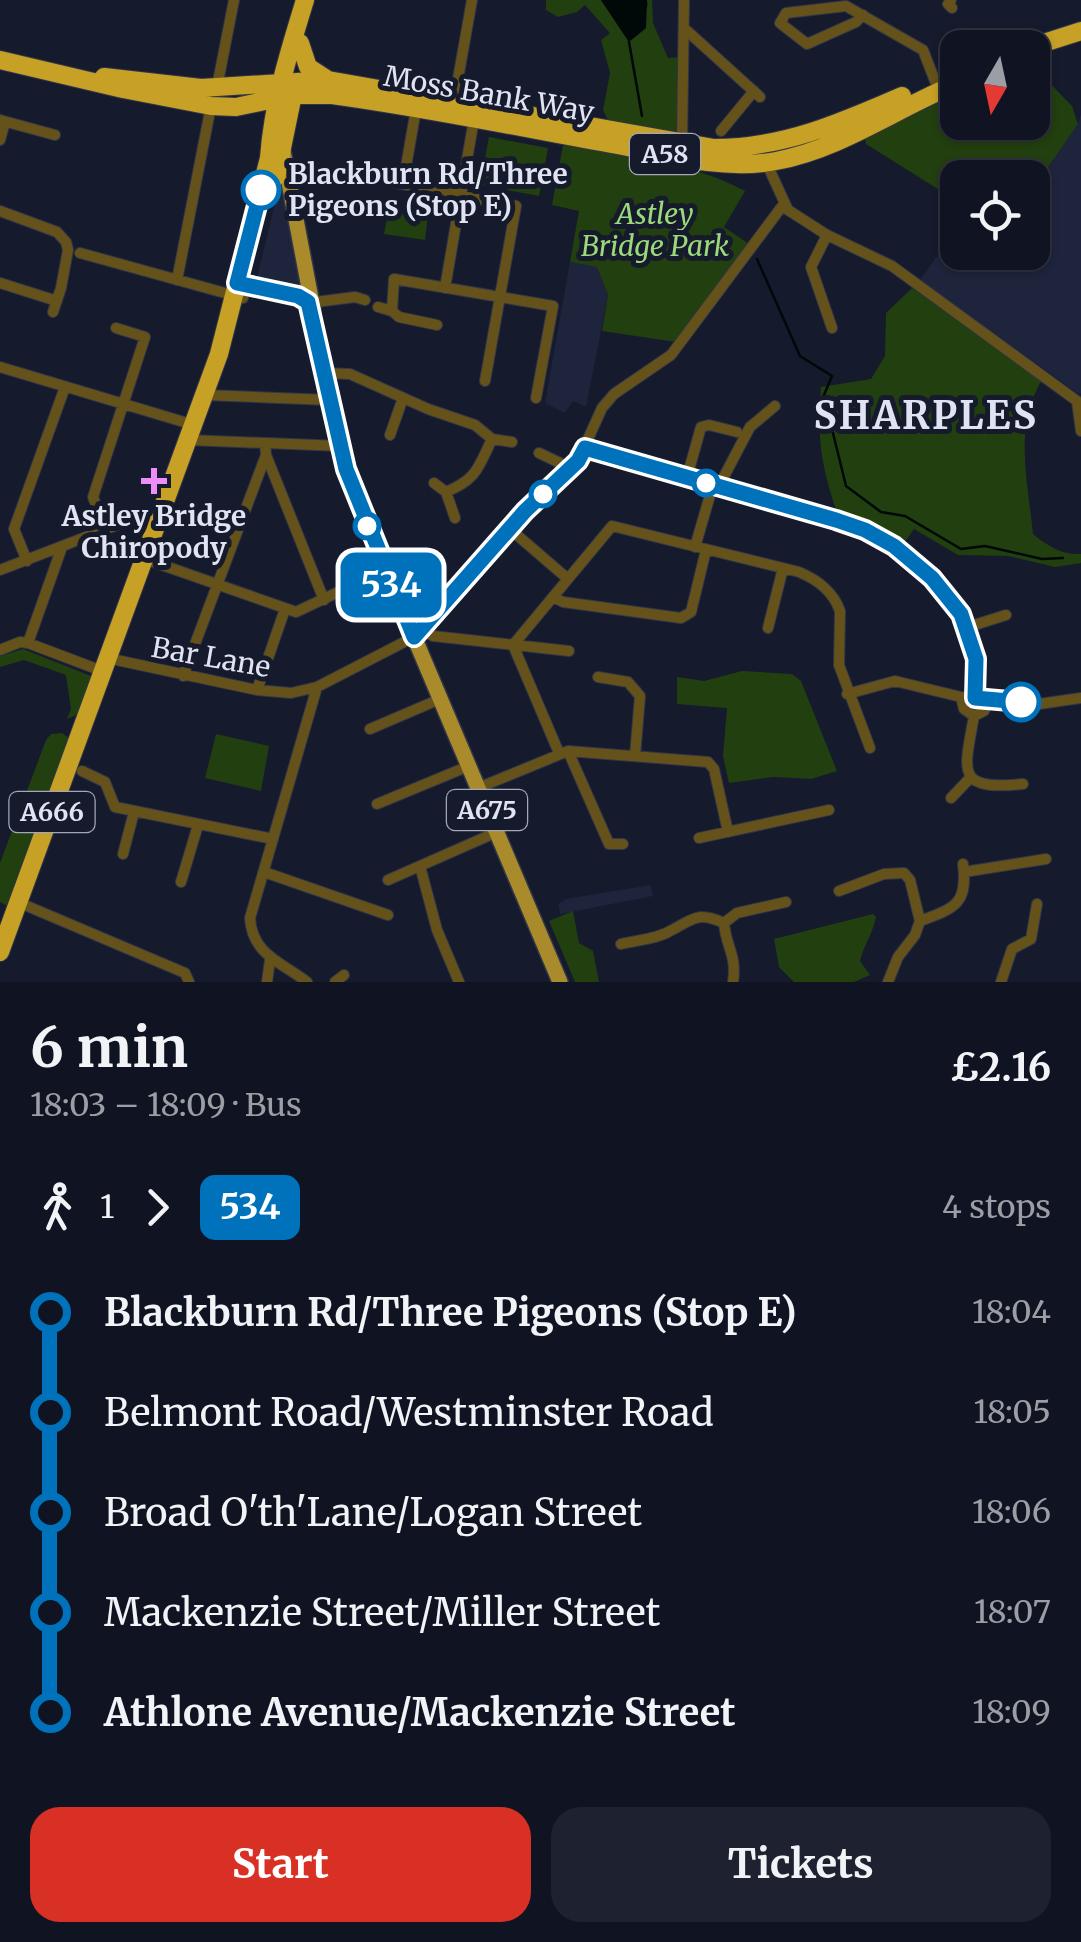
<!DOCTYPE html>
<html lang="en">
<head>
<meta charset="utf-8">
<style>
	body { margin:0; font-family:Merriweather,serif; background:#1e212f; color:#f1f3f6; height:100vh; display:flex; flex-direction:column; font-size:38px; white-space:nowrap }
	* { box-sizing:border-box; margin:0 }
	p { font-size:32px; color:#9c9ea5 }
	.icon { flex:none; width:55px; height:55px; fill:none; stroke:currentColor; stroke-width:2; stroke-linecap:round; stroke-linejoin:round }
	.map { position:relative; height:982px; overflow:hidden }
	.side { display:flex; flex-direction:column; background:#101422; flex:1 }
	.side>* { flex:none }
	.badge { padding:0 20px; border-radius:15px; font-size:35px; line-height:65px }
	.needle { width:65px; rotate:189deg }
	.buttons { position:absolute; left:940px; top:30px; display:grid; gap:20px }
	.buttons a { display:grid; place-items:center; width:110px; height:110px; border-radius:20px; background:#101422; box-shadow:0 2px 8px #0004,0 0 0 2px #303340; font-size:50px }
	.map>.badge { position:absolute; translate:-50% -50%; box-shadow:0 0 0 5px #fff }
	.legs { display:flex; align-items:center; gap:15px; height:110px; padding:0 30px; font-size:32px }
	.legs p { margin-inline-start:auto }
	.summary { display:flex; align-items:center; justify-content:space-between; height:170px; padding:0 30px }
	h1 { font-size:55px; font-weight:700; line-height:75px }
	.action { display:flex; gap:20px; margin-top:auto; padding:20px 30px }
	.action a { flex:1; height:115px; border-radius:30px; background:#d93025; color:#fff; font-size:40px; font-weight:700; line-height:115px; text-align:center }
	.action a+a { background:#1e212f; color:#f1f3f6 }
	ul { padding:0 30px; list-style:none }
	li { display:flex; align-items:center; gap:35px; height:100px; font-size:38px }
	li i { display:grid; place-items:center; width:15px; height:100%; margin:0 12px; background:currentColor }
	li i::after { content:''; width:25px; height:25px; margin:-12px; border:8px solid; border-radius:50%; background:#101422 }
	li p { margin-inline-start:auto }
	li:first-child i { background:linear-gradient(#0000 50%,currentColor 0) }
	li:last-child i { background:linear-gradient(currentColor 50%,#0000 0) }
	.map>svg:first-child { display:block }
	.built { fill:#1d243c }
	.green { fill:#223f10 }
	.water { fill:#000808 }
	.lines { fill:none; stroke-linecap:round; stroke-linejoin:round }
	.stream { stroke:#000808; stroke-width:2.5 }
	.street-casing { stroke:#313649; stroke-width:12 }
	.primary-casing { stroke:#313649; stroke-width:18 }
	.highway-casing { stroke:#313649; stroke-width:20 }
	.street { stroke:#65521a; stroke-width:10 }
	.primary { stroke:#aa8b2b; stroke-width:15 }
	.highway { stroke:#c6a126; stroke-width:18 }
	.line-1-casing { stroke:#fff; stroke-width:22 }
	.line-1 { stroke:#0072bc; stroke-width:15 }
	.stop-1-dot { fill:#fff; stroke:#0072bc; stroke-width:5 }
	.poi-dot { fill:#ee8cf8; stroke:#151a2d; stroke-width:4 }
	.labels { text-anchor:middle; stroke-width:10; stroke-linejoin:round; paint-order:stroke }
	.shield { fill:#151a2d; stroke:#a3a7b7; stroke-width:2.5 }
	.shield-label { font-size:25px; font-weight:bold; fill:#e0e4f2 }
	.street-label { font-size:28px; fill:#e0e4f2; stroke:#151a2d }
	.stop-label { font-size:28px; font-weight:bold; fill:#e0e4f2; stroke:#151a2d; text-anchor:start }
	.park-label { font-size:28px; font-style:italic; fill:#9bd97a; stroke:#151a2d }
	.poi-label { font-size:28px; font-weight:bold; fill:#e0e4f2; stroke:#151a2d }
	.district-label { font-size:38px; font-weight:bold; letter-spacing:2.5px; fill:#e0e4f2; stroke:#151a2d }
</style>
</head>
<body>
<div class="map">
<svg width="1081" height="982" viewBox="0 0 1081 982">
	<rect width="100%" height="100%" fill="#151a2d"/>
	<path class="built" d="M 1081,114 L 1081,393 L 1079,394 L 920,280 L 957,228 L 958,252 L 1032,252 L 1033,189 L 1078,124 Z
		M 281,179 L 302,286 L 292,288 L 256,281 Z
		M 570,262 L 597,266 L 608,295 L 586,407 L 573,401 L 565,413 L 545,403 Z
		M 651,885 L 653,896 L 560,914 L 558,904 L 566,899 Z"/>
	<path class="green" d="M 546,0 L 601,0 L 629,42 L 648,5 L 647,0 L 652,0 L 653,23 L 668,58 L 682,57 L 676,132 L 672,135 L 610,124 L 603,110 L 610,73 L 601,40 L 610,33 L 585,5 L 577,12 L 558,17 L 546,10 Z
		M 1033,66 L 1072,106 L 1078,124 L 1033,189 L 1032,178 L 958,178 L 957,201 L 866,144 L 865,138 L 906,115 L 957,94 L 958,122 L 1032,122 Z
		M 489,137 L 548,148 L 539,196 L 480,185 Z
		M 563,145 C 625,156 689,161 745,191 L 724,227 L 749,244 L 676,342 L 602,331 L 608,295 L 597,267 L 570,262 L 579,211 L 552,205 Z
		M 389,209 L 428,215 L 425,240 L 384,234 Z
		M 912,288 L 1042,380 C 1013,427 1028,482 1033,534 C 1048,546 1061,555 1081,554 L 1081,563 L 1055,567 L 1008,556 L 958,555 L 914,529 L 904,543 L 838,516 C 821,465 817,441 821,387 L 871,379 L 885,356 L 886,313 Z
		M 23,649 L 91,676 L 79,714 L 67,719 L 71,709 L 66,675 L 24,660 L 0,667 L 0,656 Z
		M 742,671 L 792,674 L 801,681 L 837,771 L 811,779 L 773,777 L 729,783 L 723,756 L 727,708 L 677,704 L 677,677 L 704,681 Z
		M 62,733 L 70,739 L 9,907 L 0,902 L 0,863 L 46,740 L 51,734 Z
		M 216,734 L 269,746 L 261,791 L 205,778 Z
		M 573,911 L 579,943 L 593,951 L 599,982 L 575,982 L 549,921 Z
		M 873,914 L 876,917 C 872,936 864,944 860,961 L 870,975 L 854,982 L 794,982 L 779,967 L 774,939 Z"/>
	<path class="water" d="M 601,0 L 647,0 L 646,28 L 629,42 Z"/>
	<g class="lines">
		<path class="stream" d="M 629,42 L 642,116
			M 757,259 L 800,356 L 832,376 L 821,402 L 822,430 L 832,429 L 846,486 L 881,512 L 905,516 L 961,549 L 985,546 L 1042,559 L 1063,558"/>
		<defs>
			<path id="street" d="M 951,0 L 948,4 L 952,8
				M 863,15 L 856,22 L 807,44 L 780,23 L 786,13 L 846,6 L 923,50 L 935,81
				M 685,29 L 760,97
				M 217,87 L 234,0
				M 453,107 L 472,0
				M 0,120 L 55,135
				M 721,131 L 754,91
				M 0,140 L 5,122
				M 682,144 L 684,0
				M 766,162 L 788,210 L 827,235 L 892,266 L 1077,401
				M 302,167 L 461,194
				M 403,184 L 416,109
				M 461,196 L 516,206 L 485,381
				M 0,211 L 57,232 L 66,242 L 68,250 L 61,288 L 53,312
				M 827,235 L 811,267 L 832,328
				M 80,253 L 243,298
				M 177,280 L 211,106
				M 0,283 L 57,301
				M 445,288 L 474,119
				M 308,303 L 355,297 L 365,300
				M 378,307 L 392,311 L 399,317 L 437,325
				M 392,311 L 394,279 L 553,306 L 536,398
				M 0,367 L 194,425
				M 323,373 L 350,374 L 428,409 L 475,425 L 492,439 L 512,442
				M 205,395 L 329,400
				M 1077,401 L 1081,431
				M 390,435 L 403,398
				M 189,440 L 340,446
				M 265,443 L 266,455 L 324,600
				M 585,448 L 836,520 L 880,537 L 930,576 L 961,614 L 976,659 L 975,698
				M 539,453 L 560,463 L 568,472
				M 687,477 L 701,427 L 709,425 L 737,432
				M 434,483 L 446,492 L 455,518
				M 719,486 L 750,427 L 775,406
				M 446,492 C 477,479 478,468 492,439
				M 105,529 L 93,497 L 145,337 L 116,328
				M 510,529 L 568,579
				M 695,547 L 713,485
				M 145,559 L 296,612 L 385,570
				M 27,561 L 14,529 L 65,387
				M 0,570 L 143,515 L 160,518
				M 553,597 L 563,602 L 681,618 L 691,612 L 706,550
				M 968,627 L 1006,615
				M 768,628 L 783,568
				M 424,630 L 433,636 L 569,651
				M 28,643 L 62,547
				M 513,645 L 612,526 L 799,572 C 818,580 833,591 840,611 L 839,665 L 870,748
				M 513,645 L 559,753
				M 0,650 L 20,642 L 28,643 L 102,671
				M 107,658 L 257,690 L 291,693 L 317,687 L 414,637 L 525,511 L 578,461 L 602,408 L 614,394 L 671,355 L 783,205
				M 183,676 L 266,455
				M 598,677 L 628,682 L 640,696 L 635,756
				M 257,690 L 285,609
				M 847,694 L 895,681 L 961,697 L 1039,704 L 1081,698
				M 961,697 L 964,709 L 974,716 L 984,711 L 989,699
				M 974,716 C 964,772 955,791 1023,784
				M 370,729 L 440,699
				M 568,751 L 609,844 L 623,844
				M 82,771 L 105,782 L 115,807 L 273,839
				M 478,788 L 568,751 L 708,762 L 714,769 L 728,832
				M 951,798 L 971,777
				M 377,804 L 469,766
				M 699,838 L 829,810
				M 123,854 L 134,812
				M 420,866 L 437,930 L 459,982
				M 264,872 L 388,915
				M 964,872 L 1046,859
				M 388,880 L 497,832
				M 181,882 L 198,825
				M 839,891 L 884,874 L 904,873 L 910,880 L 920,921 L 915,935 L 898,957 L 888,982
				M 20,903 L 185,973 L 189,982
				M 920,921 C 955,908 968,904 963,864
				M 621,944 C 637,940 657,939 670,931 C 694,919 696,911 724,923
				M 267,982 L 270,960
				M 307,982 C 283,963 252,955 250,918 L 317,687
				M 335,982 L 344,975
				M 733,982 C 737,954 726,948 724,923 L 737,913 L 786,902
				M 1001,982 L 1012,949 L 1031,939 L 1037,904"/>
			<path id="primary" d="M 283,151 L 313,309
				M 237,283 L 298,296 L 308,303 L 329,400 L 357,502 L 560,982"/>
			<path id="highway" d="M 300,43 L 308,67 L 328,80
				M 1028,48 L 1081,31
				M 0,60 L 123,89 L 211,106 L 236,107 L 293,95 L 332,95 C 428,108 523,128 617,145 C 667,155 726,171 776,161 C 841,149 897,108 958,83
				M 104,77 L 201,88 L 328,80 L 714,148 C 783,148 840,123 902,96
				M 276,177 L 295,85
				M 0,952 L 219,354 L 269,158 C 273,103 289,52 305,0"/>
		</defs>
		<use href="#street" class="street-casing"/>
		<use href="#primary" class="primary-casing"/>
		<use href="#highway" class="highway-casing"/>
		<use href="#street" class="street"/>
		<use href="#primary" class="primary"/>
		<use href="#highway" class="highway"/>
	</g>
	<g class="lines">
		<defs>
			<path id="line-1" d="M 261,190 L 237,283 L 298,296 L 308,302 L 346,469 L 414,637 L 525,511 L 578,461 L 585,448 L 836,520 L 865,530 L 894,546 L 932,578 L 961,614 L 976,659 L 975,698 L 1021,702"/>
		</defs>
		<use href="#line-1" class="line-1-casing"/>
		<use href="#line-1" class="line-1"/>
	</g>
	<g class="stop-1-dot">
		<circle cx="261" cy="190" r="18"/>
		<circle cx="706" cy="483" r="12"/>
		<circle cx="543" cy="494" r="12"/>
		<circle cx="367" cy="526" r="12"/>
		<circle cx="1021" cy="702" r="18"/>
	</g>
	<path class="poi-dot" d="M149 466h10v10h10v10h-10v10h-10v-10h-10v-10h10z"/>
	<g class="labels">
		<g class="shield">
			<rect x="630" y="134" width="70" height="40" rx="8"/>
			<rect x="447" y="790" width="80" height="40" rx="8"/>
			<rect x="9.5" y="792" width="85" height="40" rx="8"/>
		</g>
		<g class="shield-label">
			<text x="665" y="163">A58</text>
			<text x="487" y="819">A675</text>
			<text x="52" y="821">A666</text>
		</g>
		<g class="street-label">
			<text transform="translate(489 94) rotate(10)" y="10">Moss Bank Way</text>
			<text transform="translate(211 657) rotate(10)" y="10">Bar Lane</text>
		</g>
		<g class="stop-label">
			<text x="288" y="184">Blackburn Rd/Three<tspan x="288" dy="32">Pigeons (Stop E)</tspan></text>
		</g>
		<g class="park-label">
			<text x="655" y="224">Astley<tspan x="655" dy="32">Bridge Park</tspan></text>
		</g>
		<g class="poi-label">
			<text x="154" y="526">Astley Bridge<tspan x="154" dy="32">Chiropody</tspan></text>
		</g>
		<g class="district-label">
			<text x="926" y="429">SHARPLES</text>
		</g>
	</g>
</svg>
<div class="buttons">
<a><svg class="needle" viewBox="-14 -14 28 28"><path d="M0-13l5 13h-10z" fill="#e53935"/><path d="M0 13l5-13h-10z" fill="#9c9ea5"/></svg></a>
<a><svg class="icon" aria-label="locate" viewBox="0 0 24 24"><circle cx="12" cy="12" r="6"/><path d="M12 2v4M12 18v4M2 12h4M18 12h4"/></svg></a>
</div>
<b class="badge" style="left:391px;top:585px;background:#0072bc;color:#fff">534</b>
</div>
<section class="side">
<div class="summary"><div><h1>6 min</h1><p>18:03 – 18:09 · Bus</p></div><b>£2.16</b></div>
<div class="legs"><svg class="icon" aria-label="walk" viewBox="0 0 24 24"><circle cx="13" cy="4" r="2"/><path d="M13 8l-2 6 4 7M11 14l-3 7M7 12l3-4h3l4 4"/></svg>1<svg class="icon" aria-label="forward" viewBox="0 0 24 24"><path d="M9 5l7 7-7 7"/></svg><b class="badge" style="background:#0072bc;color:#fff">534</b><p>4 stops</p></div>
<ul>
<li><i style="color:#0072bc"></i><b>Blackburn Rd/Three Pigeons (Stop E)</b><p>18:04</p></li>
<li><i style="color:#0072bc"></i><span>Belmont Road/Westminster Road</span><p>18:05</p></li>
<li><i style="color:#0072bc"></i><span>Broad O'th'Lane/Logan Street</span><p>18:06</p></li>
<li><i style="color:#0072bc"></i><span>Mackenzie Street/Miller Street</span><p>18:07</p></li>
<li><i style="color:#0072bc"></i><b>Athlone Avenue/Mackenzie Street</b><p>18:09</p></li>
</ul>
<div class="action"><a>Start</a><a>Tickets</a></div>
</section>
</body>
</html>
